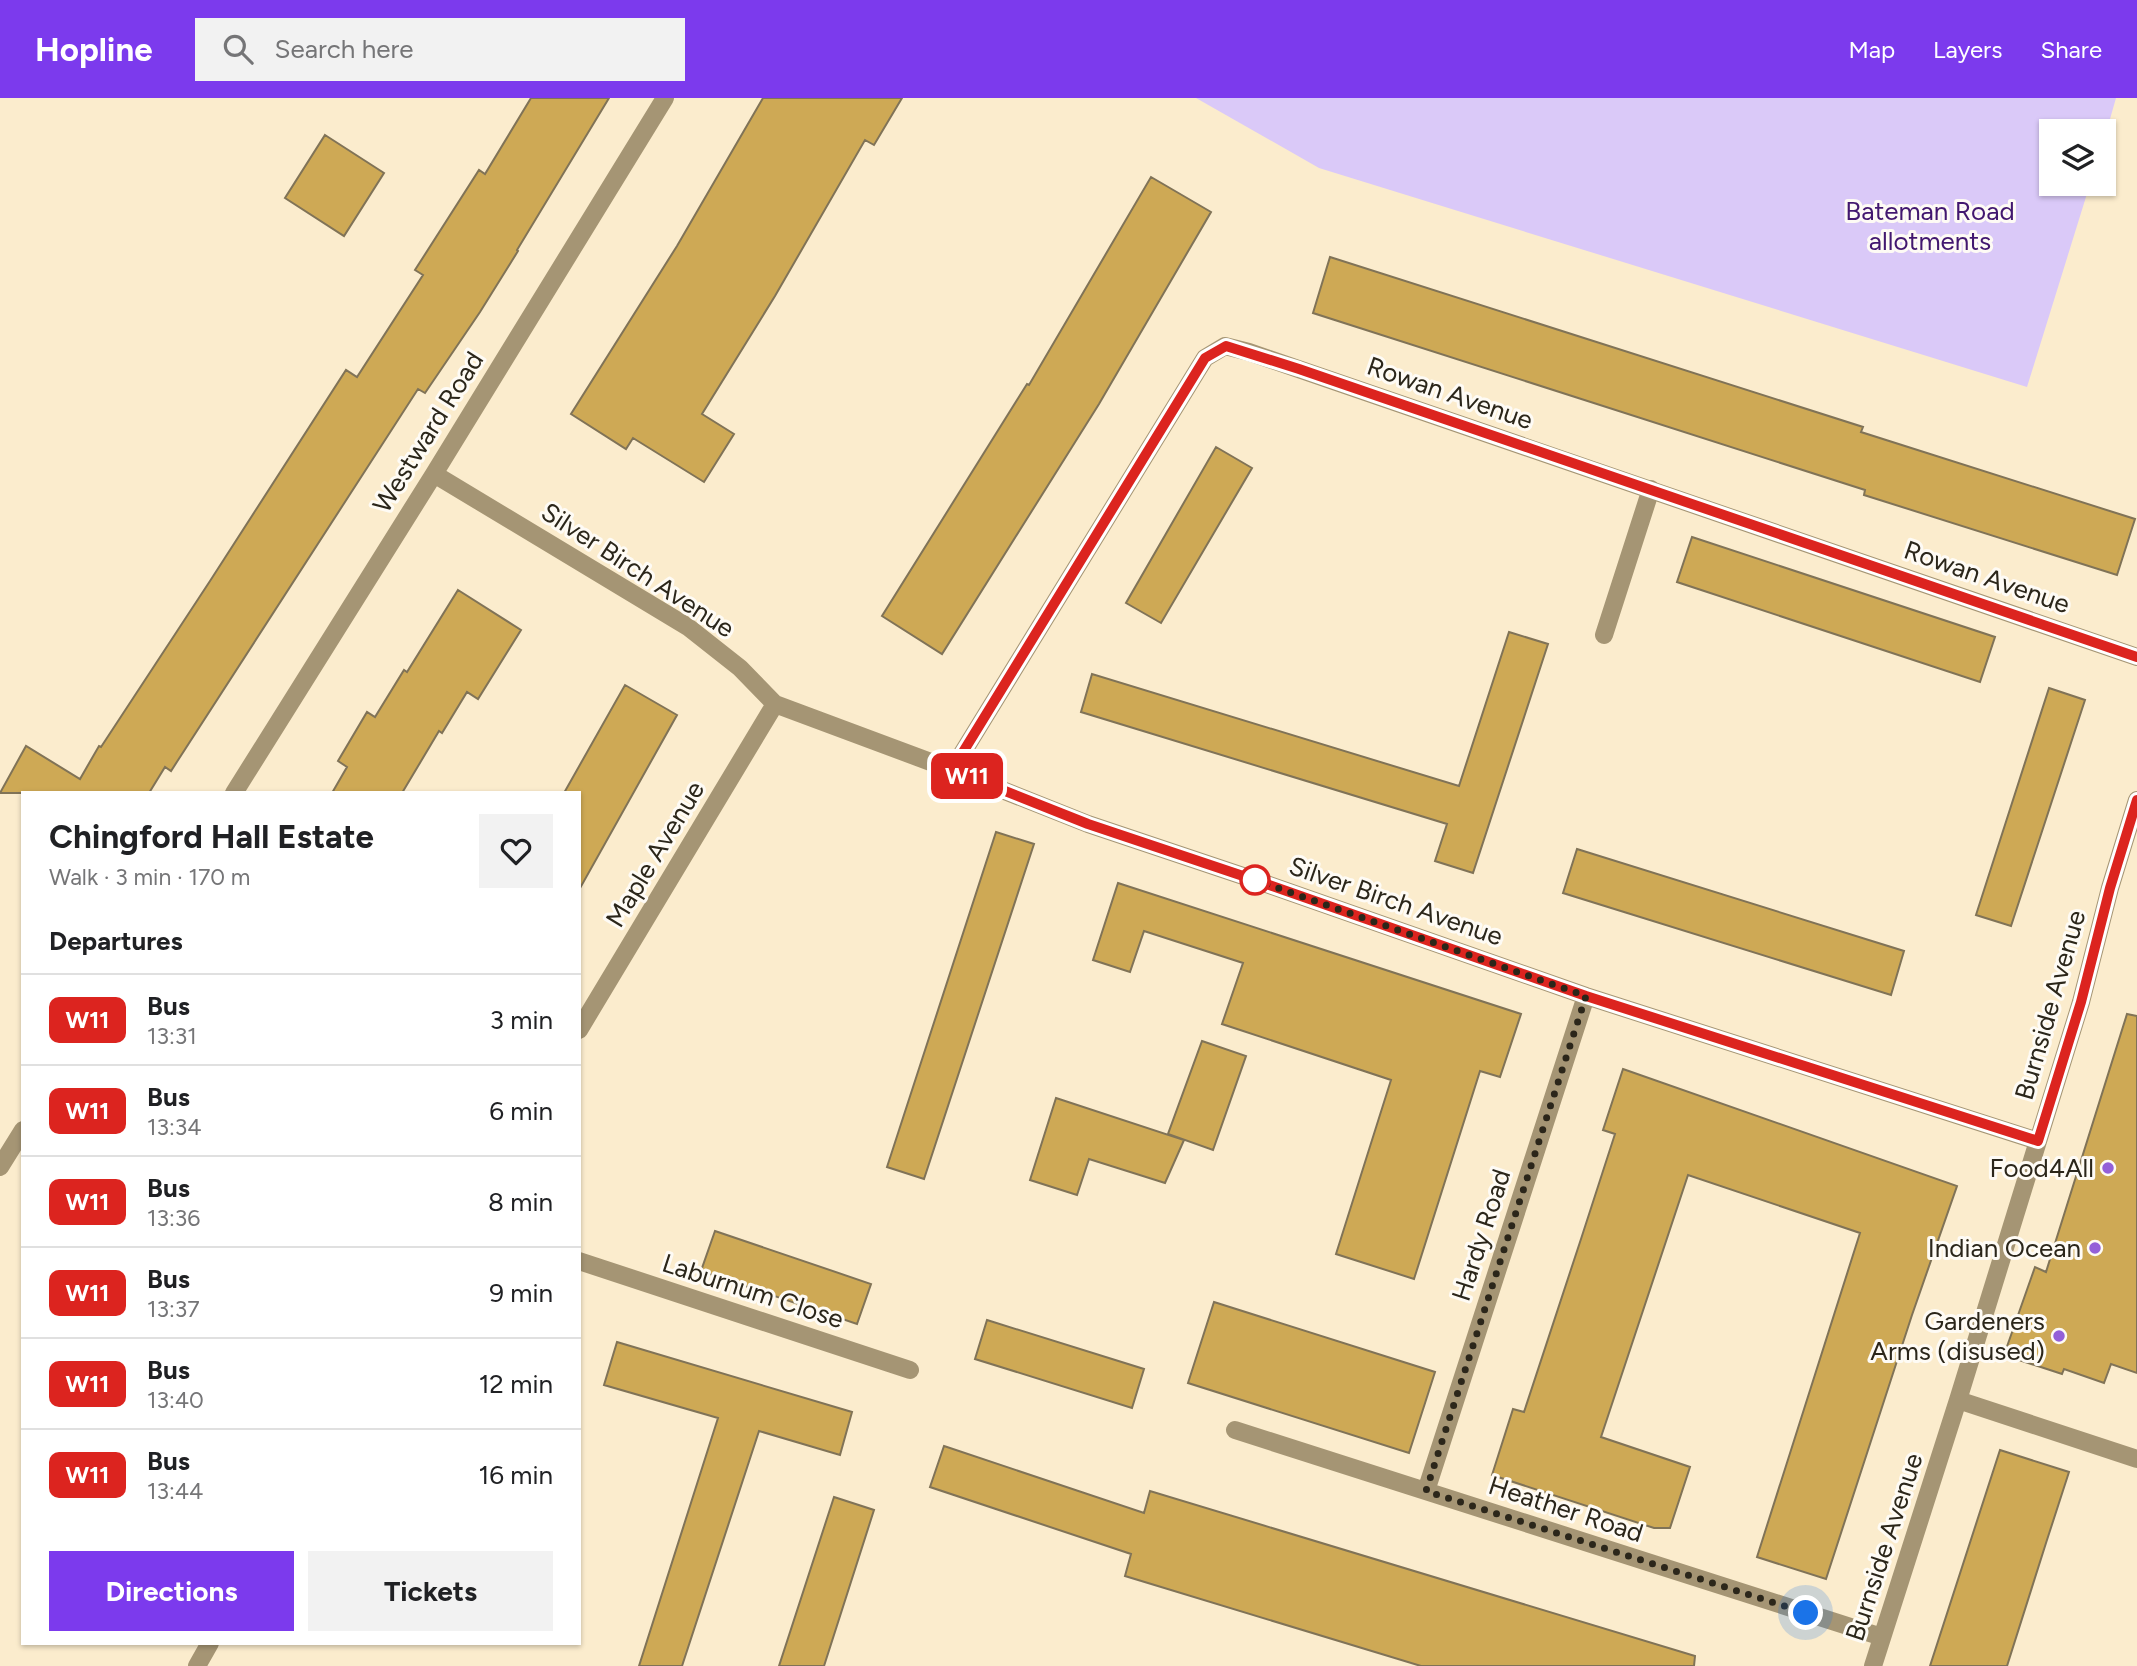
<!DOCTYPE html>
<html lang="en">
<head>
<meta charset="utf-8">
<style>
	body { margin:0; font-family:Figtree,sans-serif; background:#f2f2f2; color:#202124; height:100vh; display:flex; flex-direction:column; font-size:26px; white-space:nowrap }
	* { box-sizing:border-box; margin:0 }
	p { font-size:23px; color:#757577 }
	.icon { flex:none; width:38px; height:38px; fill:none; stroke:currentColor; stroke-width:2; stroke-linecap:round; stroke-linejoin:round }
	.map { position:relative; flex:1; overflow:hidden }
	.side { position:absolute; left:21px; top:693px; width:560px; height:854px; display:flex; flex-direction:column; background:#fff; border-radius:0px; box-shadow:0 2px 5px #0004 }
	.side>* { flex:none }
	.badge { padding:0 14px; border-radius:10px; font-size:24px; line-height:46px }
	.controls { position:absolute; left:2039px; top:21px; display:grid; gap:14px }
	.controls a { display:grid; place-items:center; width:77px; height:77px; border-radius:0px; background:#fff; box-shadow:0 2px 5px #0004; font-size:35px }
	.you { position:absolute; width:35px; height:35px; margin:-18px; border:5px solid #fff; border-radius:50%; background:#1a73e8; box-shadow:0 0 0 10px #1a73e833 }
	.map>.badge { position:absolute; translate:-50% -50%; box-shadow:0 0 0 4px #fff }
	h2 { padding:0 28px; font-size:26px; line-height:63px }
	.round { display:grid; place-items:center; flex:none; width:74px; height:74px; border-radius:0px; background:#f2f2f2 }
	.headline { display:flex; align-items:center; justify-content:space-between; height:119px; padding:0 28px }
	h1 { font-size:33px; font-weight:700; line-height:52px }
	.cta { display:flex; gap:14px; margin-top:auto; padding:14px 28px }
	.cta a { flex:1; height:80px; border-radius:0px; background:#7c3aed; color:#fff; font-size:28px; font-weight:700; line-height:80px; text-align:center }
	.cta a+a { background:#f2f2f2; color:#202124 }
	ul { padding:0; list-style:none }
	li { display:flex; align-items:center; gap:21px; height:91px; padding:0 28px; border-top:2px solid #e0e0e0 }
	li div { flex:1 }
	li b { display:block; font-size:26px }
	li em { font-style:normal }
	li .badge { min-width:77px; font-weight:700; text-align:center }
	header { display:flex; align-items:center; gap:42px; box-sizing:border-box; height:98px; padding:0 35px; background:#7c3aed; color:#fff }
	header strong { font-size:33px }
	nav { display:flex; gap:38px; margin-inline-start:auto; font-size:24px }
	.search { width:490px; height:63px; background:#f2f2f2; display:flex; align-items:center; gap:18px; box-sizing:border-box; padding:0 24px; border-radius:0px; color:#757577; font-size:26px }
	.map>svg:first-child { display:block }
	.green { fill:#dac9f8 }
	.building { fill:#cea955; stroke:#807357; stroke-width:2 }
	.lines { fill:none; stroke-linecap:round; stroke-linejoin:round }
	.minor { stroke:#a59574; stroke-width:18 }
	.line-casing { stroke:#fff; stroke-width:16 }
	.line { stroke:#dc241f; stroke-width:10 }
	.walk { stroke:#2b261a; stroke-width:7; stroke-dasharray:0 12.6 }
	.stop-dot { fill:#fff; stroke:#dc241f; stroke-width:3.5 }
	.poi-dot { fill:#9460d8; stroke:#fefbf5; stroke-width:2.5 }
	.labels { text-anchor:middle; stroke-width:6; stroke-linejoin:round; paint-order:stroke }
	.park-label { font-size:26px; fill:#42176f; stroke:#fefbf5 }
	.street-label { font-size:26px; fill:#2b261a; stroke:#fefbf5 }
	.poi-label { font-size:26px; fill:#2b261a; stroke:#fefbf5; text-anchor:end }
</style>
</head>
<body>
<header>
<strong>Hopline</strong>
<div class="search"><svg class="icon" aria-label="search" viewBox="0 0 24 24"><circle cx="10" cy="10" r="6"/><path d="M15 15l6 6"/></svg>Search here</div>
<nav><a>Map</a><a>Layers</a><a>Share</a></nav>
</header>
<div class="map">
<svg width="2137" height="1568" viewBox="0 0 2137 1568">
	<rect width="100%" height="100%" fill="#fbeccd"/>
	<path class="green" d="M 1196,0 L 2116,0 L 2104,42 L 2104,33 L 2051,33 L 2051,86 L 2090,86 L 2027,289 L 1319,70 Z"/>
	<path class="building" d="M 531,0 L 609,0 L 517,152 L 518,153 L 480,214 L 425,295 L 418,291 L 171,673 L 165,669 L 149,695 L 0,695 L 26,648 L 80,681 L 99,648 L 101,649 L 210,483 L 346,272 L 357,279 L 423,177 L 415,172 L 479,72 L 485,76 Z
		M 763,0 L 902,0 L 874,47 L 865,42 L 775,198 L 702,316 L 734,336 L 704,384 L 633,340 L 626,351 L 571,316 L 677,148 Z
		M 325,37 L 384,75 L 344,138 L 285,100 Z
		M 1151,79 L 1211,114 L 1099,306 L 942,556 L 882,518 L 1027,286 L 1029,287 Z
		M 1330,159 L 1863,329 L 1861,334 L 2135,421 L 2117,477 L 1864,397 L 1865,392 L 1313,215 Z
		M 1216,349 L 1252,370 L 1161,525 L 1126,505 Z
		M 1692,439 L 1995,539 L 1980,584 L 1677,484 Z
		M 458,492 L 521,532 L 478,601 L 467,594 L 442,635 L 439,633 L 402,695 L 332,695 L 347,669 L 338,663 L 367,614 L 375,619 L 404,572 L 407,574 Z
		M 1509,534 L 1548,546 L 1473,775 L 1435,763 L 1447,726 L 1081,614 L 1092,576 L 1459,688 Z
		M 625,587 L 677,617 L 579,792 L 579,695 L 564,695 Z
		M 2049,590 L 2085,602 L 2011,828 L 1976,817 Z
		M 996,734 L 1034,746 L 924,1081 L 887,1069 Z
		M 1577,751 L 1904,853 L 1891,897 L 1563,795 Z
		M 1118,785 L 1521,916 L 1500,979 L 1480,973 L 1414,1181 L 1336,1156 L 1391,982 L 1222,926 L 1243,865 L 1144,833 L 1130,874 L 1093,862 Z
		M 2127,916 L 2137,918 L 2137,1275 L 2111,1266 L 2104,1285 L 2064,1271 L 2062,1276 L 2004,1257 L 2035,1169 L 2046,1174 Z
		M 1202,943 L 1246,958 L 1213,1052 L 1168,1036 Z
		M 1623,971 L 1957,1088 L 1912,1217 L 1826,1481 L 1757,1459 L 1860,1135 L 1688,1077 L 1601,1339 L 1690,1369 L 1670,1430 L 1654,1430 L 1492,1377 L 1513,1311 L 1524,1314 L 1581,1141 L 1615,1036 L 1603,1032 Z
		M 1056,1000 L 1184,1042 L 1165,1085 L 1089,1061 L 1077,1097 L 1030,1082 Z
		M 715,1133 L 871,1186 L 857,1226 L 701,1173 Z
		M 1214,1204 L 1435,1274 L 1409,1355 L 1188,1285 Z
		M 987,1222 L 1144,1271 L 1132,1310 L 975,1261 Z
		M 617,1244 L 852,1314 L 840,1357 L 759,1333 L 682,1568 L 639,1568 L 718,1320 L 604,1287 Z
		M 944,1348 L 1144,1415 L 1150,1393 L 1695,1558 L 1694,1568 L 1421,1568 L 1125,1478 L 1131,1456 L 930,1389 Z
		M 2000,1352 L 2069,1374 L 2046,1445 L 2007,1568 L 1930,1568 Z
		M 834,1399 L 874,1412 L 824,1568 L 779,1568 Z"/>
	<g class="lines">
		<path class="minor" d="M 434,376 L 688,529 L 740,570 L 775,606 L 952,672 L 1088,726 L 1258,783 L 1586,898 L 2038,1043
			M 1604,537 L 1651,391
			M 952,672 L 1205,260 L 1225,248 L 1249,254 L 2137,559
			M 234,695 L 434,376 L 665,0
			M 579,932 L 775,606
			M 0,1069 L 23,1032
			M 579,1163 L 910,1272
			M 1958,1302 L 2137,1361
			M 1235,1332 L 1882,1539
			M 1426,1393 L 1586,898
			M 197,1568 L 210,1545
			M 1873,1568 L 1958,1302 L 2081,904 L 2110,790 L 2137,702"/>
	</g>
	<g class="lines">
		<defs>
			<path id="line" d="M 2137,559 L 1299,271 L 1226,248 L 1205,260 L 952,672 L 1088,726 L 1258,783 L 1586,898 L 2038,1043 L 2081,904 L 2110,790 L 2137,702"/>
		</defs>
		<use href="#line" class="line-casing"/>
		<use href="#line" class="line"/>
		<path class="walk" d="M 1255,782 L 1586,898 L 1426,1393 L 1806,1515"/>
	</g>
	<circle class="stop-dot" cx="1255" cy="782" r="14"/>
	<g class="poi-dot">
		<circle cx="2108" cy="1070" r="7"/>
		<circle cx="2095" cy="1150" r="7"/>
		<circle cx="2059" cy="1238" r="7"/>
	</g>
	<g class="labels">
		<g class="park-label">
			<text x="1930" y="122">Bateman Road<tspan x="1930" dy="30">allotments</tspan></text>
		</g>
		<g class="street-label">
			<text transform="translate(1450 295) rotate(19)" y="9">Rowan Avenue</text>
			<text transform="translate(428 334) rotate(-58)" y="9">Westward Road</text>
			<text transform="translate(638 472) rotate(33)" y="9">Silver Birch Avenue</text>
			<text transform="translate(1987 479) rotate(19)" y="9">Rowan Avenue</text>
			<text transform="translate(655 756) rotate(-59)" y="9">Maple Avenue</text>
			<text transform="translate(1396 803) rotate(19)" y="9">Silver Birch Avenue</text>
			<text transform="translate(2050 907) rotate(-74)" y="9">Burnside Avenue</text>
			<text transform="translate(1481 1137) rotate(-72)" y="9">Hardy Road</text>
			<text transform="translate(753 1193) rotate(18)" y="9">Laburnum Close</text>
			<text transform="translate(1566 1411) rotate(18)" y="9">Heather Road</text>
			<text transform="translate(1884 1449) rotate(-72)" y="9">Burnside Avenue</text>
		</g>
		<g class="poi-label">
			<text x="2094" y="1079">Food4All</text>
			<text x="2081" y="1159">Indian Ocean</text>
			<text x="2045" y="1232">Gardeners<tspan x="2045" dy="30">Arms (disused)</tspan></text>
		</g>
	</g>
</svg>
<div class="controls">
<a><svg class="icon" aria-label="layers" viewBox="0 0 24 24"><path d="M12 4l9 5-9 5-9-5zM3 14l9 5 9-5"/></svg></a>
</div>
<div class="you" style="left:1806px;top:1515px"></div>
<b class="badge" style="left:967px;top:678px;background:#dc241f;color:#fff">W11</b>
<section class="side">
<div class="headline"><div><h1>Chingford Hall Estate</h1><p>Walk · 3 min · 170 m</p></div><a class="round"><svg class="icon" aria-label="heart" viewBox="0 0 24 24"><path d="M12 20l-8-8c-3-5 5-10 8-4 3-6 11-1 8 4z"/></svg></a></div>
<h2>Departures</h2>
<ul>
<li><span class="badge" style="background:#dc241f;color:#fff">W11</span><div><b>Bus</b><p>13:31</p></div><em>3 min</em></li>
<li><span class="badge" style="background:#dc241f;color:#fff">W11</span><div><b>Bus</b><p>13:34</p></div><em>6 min</em></li>
<li><span class="badge" style="background:#dc241f;color:#fff">W11</span><div><b>Bus</b><p>13:36</p></div><em>8 min</em></li>
<li><span class="badge" style="background:#dc241f;color:#fff">W11</span><div><b>Bus</b><p>13:37</p></div><em>9 min</em></li>
<li><span class="badge" style="background:#dc241f;color:#fff">W11</span><div><b>Bus</b><p>13:40</p></div><em>12 min</em></li>
<li><span class="badge" style="background:#dc241f;color:#fff">W11</span><div><b>Bus</b><p>13:44</p></div><em>16 min</em></li>
</ul>
<div class="cta"><a>Directions</a><a>Tickets</a></div>
</section>
</div>
</body>
</html>
